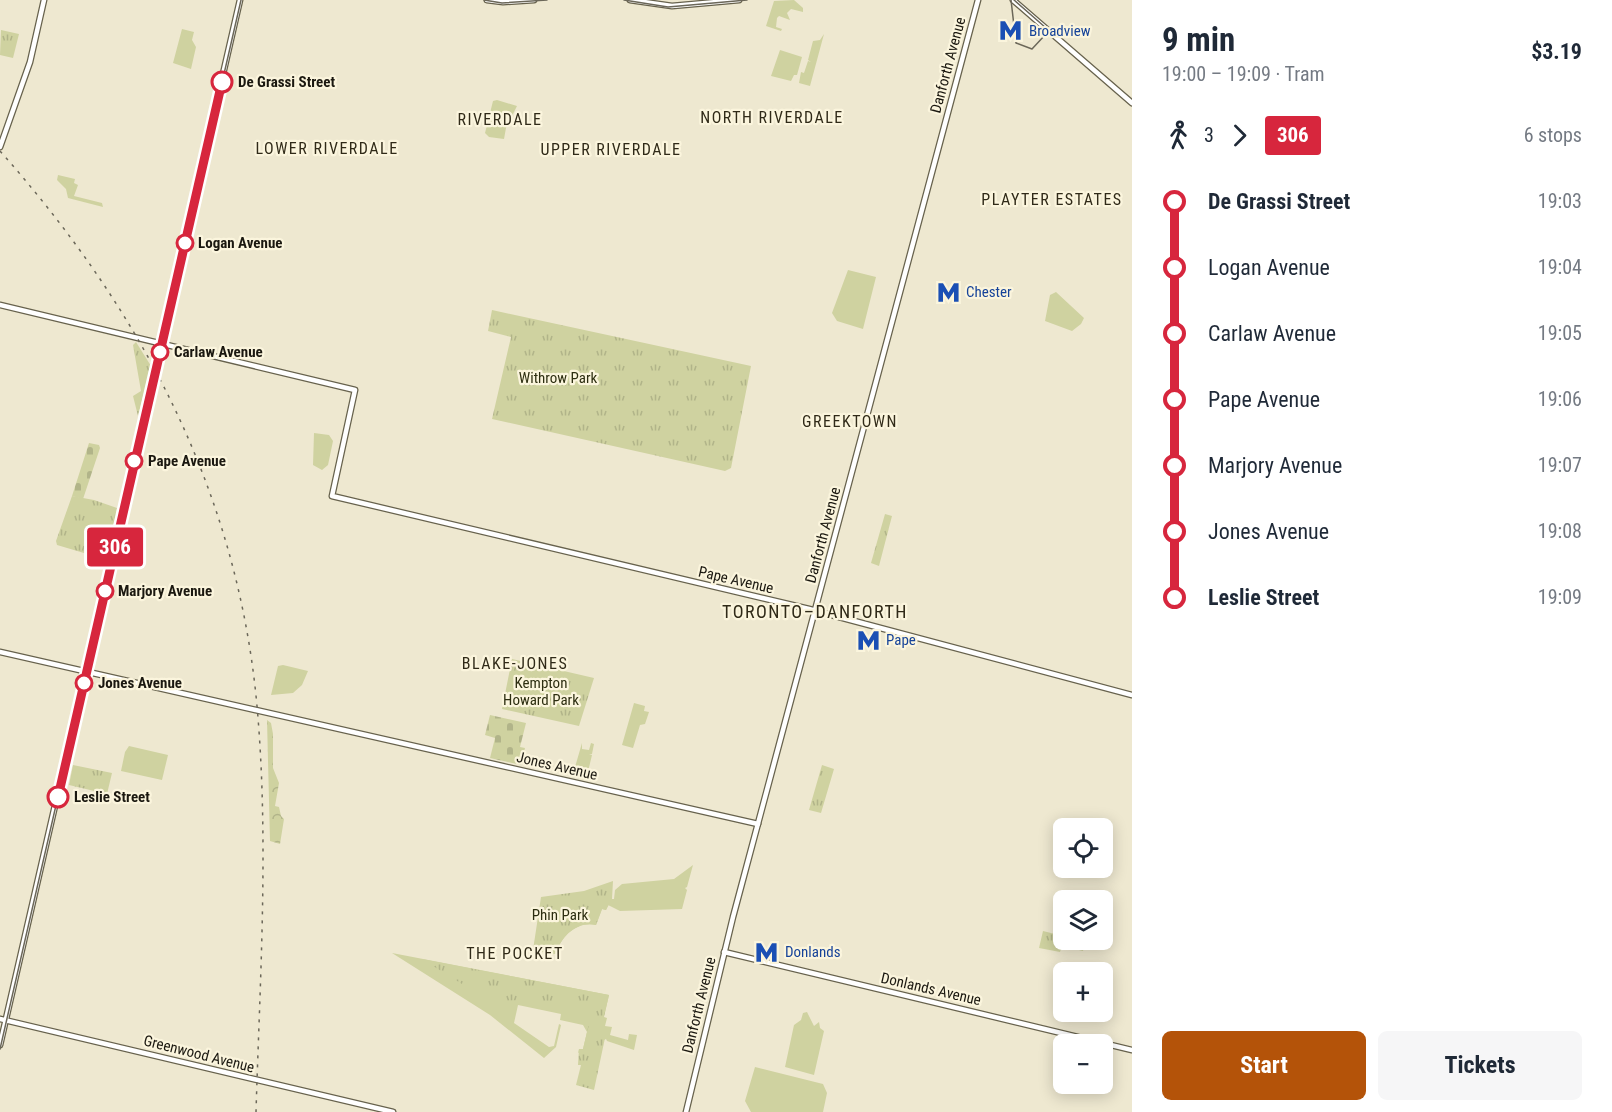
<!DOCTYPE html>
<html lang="en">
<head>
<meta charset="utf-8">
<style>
	body { margin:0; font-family:"Roboto Condensed",sans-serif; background:#f6f6f7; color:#1f2937; height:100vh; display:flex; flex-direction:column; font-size:22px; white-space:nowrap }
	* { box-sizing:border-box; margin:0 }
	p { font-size:20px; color:#747a83 }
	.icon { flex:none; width:33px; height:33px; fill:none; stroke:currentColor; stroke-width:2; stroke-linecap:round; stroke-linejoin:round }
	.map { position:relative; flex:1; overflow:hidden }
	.drawer { display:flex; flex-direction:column; background:#fff; width:480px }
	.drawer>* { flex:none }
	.badge { padding:0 12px; border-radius:4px; font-size:21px; line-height:39px }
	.buttons { position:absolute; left:1053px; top:818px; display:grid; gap:12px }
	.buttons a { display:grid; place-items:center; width:60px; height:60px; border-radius:9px; background:#fff; box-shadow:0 3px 15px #0003; font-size:30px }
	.map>.badge { position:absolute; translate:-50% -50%; box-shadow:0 0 0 3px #fff }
	.legs { display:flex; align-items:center; gap:9px; height:66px; padding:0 30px; font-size:20px }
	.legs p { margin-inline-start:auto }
	.head { display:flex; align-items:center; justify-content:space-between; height:102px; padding:0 30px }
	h1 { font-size:33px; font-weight:700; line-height:45px }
	.primary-button { display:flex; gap:12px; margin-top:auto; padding:12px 30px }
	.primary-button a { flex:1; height:69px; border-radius:9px; background:#b45309; color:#fff; font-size:24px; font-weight:700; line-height:69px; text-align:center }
	.primary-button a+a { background:#f6f6f7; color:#1f2937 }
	ul { padding:0 30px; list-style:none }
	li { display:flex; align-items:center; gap:21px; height:66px; font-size:22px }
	li i { display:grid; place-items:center; width:9px; height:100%; margin:0 8px; background:currentColor }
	li i::after { content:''; width:15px; height:15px; margin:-8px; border:4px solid; border-radius:50%; background:#fff }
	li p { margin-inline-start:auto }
	li:first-child i { background:linear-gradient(#0000 50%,currentColor 0) }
	li:last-child i { background:linear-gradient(currentColor 50%,#0000 0) }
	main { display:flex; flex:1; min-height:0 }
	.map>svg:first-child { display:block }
	.green { fill:#cfd2a0 }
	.forest { fill:url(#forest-crowns) }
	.cemetery { fill:url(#cemetery-stones) }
	.park { fill:url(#park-tufts) }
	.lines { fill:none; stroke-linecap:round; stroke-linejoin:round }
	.secondary-casing { stroke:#67624d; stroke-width:7 }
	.primary-casing { stroke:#67624d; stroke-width:7 }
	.secondary { stroke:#fff; stroke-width:4.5 }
	.primary { stroke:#fff; stroke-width:4.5 }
	.tram { stroke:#6b6759; stroke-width:1.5 }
	.rail { stroke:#6b6759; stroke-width:1.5; stroke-dasharray:3 6; stroke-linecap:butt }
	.line-1-casing { stroke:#fff; stroke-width:14 }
	.line-1 { stroke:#d7263d; stroke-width:9 }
	.stop-1-dot { fill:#fff; stroke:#d7263d; stroke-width:3 }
	.labels { text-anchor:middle; stroke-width:4.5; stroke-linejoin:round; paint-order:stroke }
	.transit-label { font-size:15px; fill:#164399; stroke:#fbf5dd; text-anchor:start }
	.street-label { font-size:15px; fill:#1b1810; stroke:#fbf5dd }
	.stop-label { font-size:15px; font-weight:bold; fill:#1b1810; stroke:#fbf5dd; text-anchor:start }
	.park-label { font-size:15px; fill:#2d2e11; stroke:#fbf5dd }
	.neighbourhood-label { font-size:16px; letter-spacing:1.5px; fill:#302a18; stroke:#fbf5dd }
	.quarter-label { font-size:18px; letter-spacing:1.5px; fill:#302a18; stroke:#fbf5dd }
</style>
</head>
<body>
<main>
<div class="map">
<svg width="1132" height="1112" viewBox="0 0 1132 1112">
	<defs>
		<pattern id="forest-crowns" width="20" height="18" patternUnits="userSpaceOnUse" patternTransform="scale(1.5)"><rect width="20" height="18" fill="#cfd2a0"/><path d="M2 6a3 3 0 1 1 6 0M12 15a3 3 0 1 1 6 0" fill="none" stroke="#b1b489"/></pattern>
		<pattern id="cemetery-stones" width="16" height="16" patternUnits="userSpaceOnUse" patternTransform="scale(1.5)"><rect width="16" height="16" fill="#cfd2a0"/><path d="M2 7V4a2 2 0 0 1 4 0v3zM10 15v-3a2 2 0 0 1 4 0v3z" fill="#b1b489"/></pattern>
		<pattern id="park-tufts" width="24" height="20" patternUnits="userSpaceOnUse" patternTransform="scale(1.5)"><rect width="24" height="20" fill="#cfd2a0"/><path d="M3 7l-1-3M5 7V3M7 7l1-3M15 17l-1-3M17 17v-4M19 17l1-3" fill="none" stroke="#b1b489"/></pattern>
	</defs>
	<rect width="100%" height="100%" fill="#eee8d0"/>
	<path class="green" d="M 794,0 L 803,8 L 803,12 L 791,9 L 787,13 L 790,20 L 779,16 L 777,18 L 776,27 L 782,29 L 781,31 L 766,26 L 774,1 Z
		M 182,29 L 194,32 L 192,40 L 196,47 L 191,69 L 173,63 Z
		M 824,34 L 810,86 L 799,83 L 801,72 L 804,73 L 808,61 L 811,62 L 808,60 L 813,41 L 820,40 Z
		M 780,50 L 802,57 L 797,75 L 794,75 L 791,81 L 771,76 Z
		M 497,100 L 517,106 L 506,128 L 504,139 L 489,137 L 485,133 L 493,101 Z
		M 58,175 L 75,179 L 74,183 L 78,185 L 74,196 L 102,203 L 103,207 L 68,198 L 66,189 L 57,180 Z
		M 848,270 L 876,277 L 863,329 L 837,321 L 832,313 Z
		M 1056,292 L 1084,318 L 1081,324 L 1072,331 L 1045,321 L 1050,295 Z
		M 314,433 L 329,435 L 333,441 L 328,465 L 322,470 L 313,465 Z
		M 283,665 L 308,671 L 302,685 L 293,693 L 271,695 L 278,666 Z
		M 634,703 L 645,706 L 644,711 L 649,712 L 645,724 L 640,725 L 633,748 L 622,745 Z
		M 582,743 L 582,749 L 589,750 L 591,743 L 594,744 L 592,754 L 589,754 L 592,755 L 586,780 L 575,777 L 573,774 Z
		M 129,746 L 168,755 L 162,780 L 121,771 L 125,752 Z
		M 693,865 L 687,887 L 685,888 L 687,890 L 682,909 L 620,911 L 608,905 L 606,910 L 602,909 L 596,925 C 577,921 561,936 556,954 L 533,950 L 544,898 L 614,899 L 615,890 L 622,884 L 674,879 Z
		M 392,953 L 609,995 L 604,1017 L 607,1018 L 605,1026 L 612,1027 L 610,1035 L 628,1040 L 629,1034 L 637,1035 L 634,1050 L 607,1041 L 606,1039 L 578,1053 L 579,1049 L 583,1049 L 587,1032 L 583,1025 L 560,1020 L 561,1014 L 518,1005 L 514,1023 L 549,1047 L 554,1046 L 559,1024 L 561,1025 L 556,1047 L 544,1058 L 490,1015 Z
		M 807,1012 L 814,1026 L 819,1022 L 820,1028 L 824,1031 L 814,1075 L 785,1067 L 794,1025 L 801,1020 L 803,1013 Z
		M 755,1067 L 823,1084 L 827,1093 L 823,1112 L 751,1112 L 745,1101 Z"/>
	<path class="forest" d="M 267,720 L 271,723 L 273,734 L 273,768 L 279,783 L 275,806 L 279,807 L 281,816 L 284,819 L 280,844 L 270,841 Z"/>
	<path class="cemetery" d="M 89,443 L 99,445 L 100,448 L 83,499 L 72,496 Z
		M 490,715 L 526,723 L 520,747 L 525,748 L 521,765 L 490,758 L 495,738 L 485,735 Z"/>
	<path class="park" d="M 1,30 L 19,34 L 13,58 L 0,55 Z
		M 492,310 L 751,366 L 731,468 L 725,471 L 492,419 L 511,337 L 488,331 Z
		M 136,342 L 151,366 L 138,416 L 133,396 L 141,391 L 133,345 Z
		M 72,496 L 94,500 L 117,508 L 113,528 L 101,525 L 94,556 L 57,545 L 56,541 Z
		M 885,514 L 892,516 L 879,566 L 871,563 Z
		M 512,659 L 594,678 L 579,726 L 502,709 Z
		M 73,765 L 112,773 L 107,794 L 69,785 Z
		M 822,765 L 834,769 L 821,813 L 809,810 Z
		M 613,881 L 612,899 L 606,910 L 602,909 L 596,925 C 577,921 561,936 556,954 L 533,950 L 541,897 L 584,891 Z
		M 1043,931 L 1063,936 L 1064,939 L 1085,941 L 1083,951 L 1062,946 L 1060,952 L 1039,948 Z
		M 422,959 L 609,995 L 599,1037 L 605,1038 L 594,1090 L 576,1085 L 581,1065 L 578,1065 L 579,1049 L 583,1049 L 591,1015 L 589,1010 L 570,1005 L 543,1006 L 523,1000 L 502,1001 L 485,992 L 470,989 Z"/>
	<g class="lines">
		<defs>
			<path id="secondary" d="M 487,0 L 503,2 L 534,0
				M 630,0 L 672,6 L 739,0
				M 1013,0 L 1132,103
				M 0,147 L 30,62 L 44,0
				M 0,305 L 355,390 L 332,496 L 809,609 L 1132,695
				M 0,652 L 758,824
				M 724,952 L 1132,1050
				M 0,1019 L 393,1112
				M 0,1045 L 240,0"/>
			<path id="primary" d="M 686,1112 L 733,917 L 978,0"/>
		</defs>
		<use href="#secondary" class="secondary-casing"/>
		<use href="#primary" class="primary-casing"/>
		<use href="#secondary" class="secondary"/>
		<use href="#primary" class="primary"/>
		<path class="tram" d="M 484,0 L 502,3 L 547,0
			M 624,0 L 668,7 L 747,0
			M 1011,0 L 1016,43 L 1032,49 L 1045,35 L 1046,28 L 1014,0
			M 0,1049 L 241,0"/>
		<path class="rail" d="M 0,151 C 126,293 236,474 257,706 C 269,840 260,977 256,1112"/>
	</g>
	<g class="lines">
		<defs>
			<path id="line-1" d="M 58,797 L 222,82"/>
		</defs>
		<use href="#line-1" class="line-1-casing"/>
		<use href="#line-1" class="line-1"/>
	</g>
	<defs>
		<symbol id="metro-bare" viewBox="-9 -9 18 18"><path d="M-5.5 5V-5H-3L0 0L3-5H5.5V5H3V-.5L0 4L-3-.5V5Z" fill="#1a4fb4" stroke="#fbf5dd" stroke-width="2.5" paint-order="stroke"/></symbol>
	</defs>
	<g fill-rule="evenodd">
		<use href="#metro-bare" x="994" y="14" width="33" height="33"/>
		<use href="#metro-bare" x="932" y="276" width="33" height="33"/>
		<use href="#metro-bare" x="852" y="624" width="33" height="33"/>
		<use href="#metro-bare" x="750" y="936" width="33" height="33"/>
	</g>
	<g class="stop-1-dot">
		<circle cx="222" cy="82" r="10"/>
		<circle cx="185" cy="243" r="8"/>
		<circle cx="160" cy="352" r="8"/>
		<circle cx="134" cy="461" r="8"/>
		<circle cx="105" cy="591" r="8"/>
		<circle cx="84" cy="683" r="8"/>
		<circle cx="58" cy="797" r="10"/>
	</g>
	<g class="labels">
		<g class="transit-label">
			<text x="1029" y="36">Broadview</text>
			<text x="966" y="297">Chester</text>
			<text x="886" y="645">Pape</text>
			<text x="785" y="957">Donlands</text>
		</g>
		<g class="street-label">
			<text transform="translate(948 65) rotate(-75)" y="5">Danforth Avenue</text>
			<text transform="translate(823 535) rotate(-75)" y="5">Danforth Avenue</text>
			<text transform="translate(736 580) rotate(13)" y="5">Pape Avenue</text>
			<text transform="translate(557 766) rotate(13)" y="5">Jones Avenue</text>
			<text transform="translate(931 989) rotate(13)" y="5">Donlands Avenue</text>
			<text transform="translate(699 1005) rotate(-76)" y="5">Danforth Avenue</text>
			<text transform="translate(199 1054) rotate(14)" y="5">Greenwood Avenue</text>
		</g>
		<g class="stop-label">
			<text x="238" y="87">De Grassi Street</text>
			<text x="198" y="248">Logan Avenue</text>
			<text x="174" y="357">Carlaw Avenue</text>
			<text x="148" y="466">Pape Avenue</text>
			<text x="118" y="596">Marjory Avenue</text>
			<text x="98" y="688">Jones Avenue</text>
			<text x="74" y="802">Leslie Street</text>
		</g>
		<g class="park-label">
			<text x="558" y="383">Withrow Park</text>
			<text x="541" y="688">Kempton<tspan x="541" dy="17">Howard Park</tspan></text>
			<text x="560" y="920">Phin Park</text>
		</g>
		<g class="neighbourhood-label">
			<text x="772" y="123">NORTH RIVERDALE</text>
			<text x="500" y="125">RIVERDALE</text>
			<text x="327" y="154">LOWER RIVERDALE</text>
			<text x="611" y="155">UPPER RIVERDALE</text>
			<text x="1052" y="205">PLAYTER ESTATES</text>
			<text x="850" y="427">GREEKTOWN</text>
			<text x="515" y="669">BLAKE-JONES</text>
			<text x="515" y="959">THE POCKET</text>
		</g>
		<g class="quarter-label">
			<text x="815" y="618">TORONTO–DANFORTH</text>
		</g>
	</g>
</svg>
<div class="buttons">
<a><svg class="icon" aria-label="locate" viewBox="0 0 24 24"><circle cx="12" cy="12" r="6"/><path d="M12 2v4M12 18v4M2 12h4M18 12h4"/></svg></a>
<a><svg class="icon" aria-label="layers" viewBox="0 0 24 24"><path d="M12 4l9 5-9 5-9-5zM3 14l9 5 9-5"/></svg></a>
<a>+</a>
<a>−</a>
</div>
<b class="badge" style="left:115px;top:547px;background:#d7263d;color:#fff">306</b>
</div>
<section class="drawer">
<div class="head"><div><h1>9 min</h1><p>19:00 – 19:09 · Tram</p></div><b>$3.19</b></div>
<div class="legs"><svg class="icon" aria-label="walk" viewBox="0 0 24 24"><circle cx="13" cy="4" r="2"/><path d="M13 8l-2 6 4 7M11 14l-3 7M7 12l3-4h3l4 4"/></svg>3<svg class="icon" aria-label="forward" viewBox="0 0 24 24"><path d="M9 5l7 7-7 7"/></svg><b class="badge" style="background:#d7263d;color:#fff">306</b><p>6 stops</p></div>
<ul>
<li><i style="color:#d7263d"></i><b>De Grassi Street</b><p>19:03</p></li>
<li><i style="color:#d7263d"></i><span>Logan Avenue</span><p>19:04</p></li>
<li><i style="color:#d7263d"></i><span>Carlaw Avenue</span><p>19:05</p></li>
<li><i style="color:#d7263d"></i><span>Pape Avenue</span><p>19:06</p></li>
<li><i style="color:#d7263d"></i><span>Marjory Avenue</span><p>19:07</p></li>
<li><i style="color:#d7263d"></i><span>Jones Avenue</span><p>19:08</p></li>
<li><i style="color:#d7263d"></i><b>Leslie Street</b><p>19:09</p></li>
</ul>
<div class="primary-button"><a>Start</a><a>Tickets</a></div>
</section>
</main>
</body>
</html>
